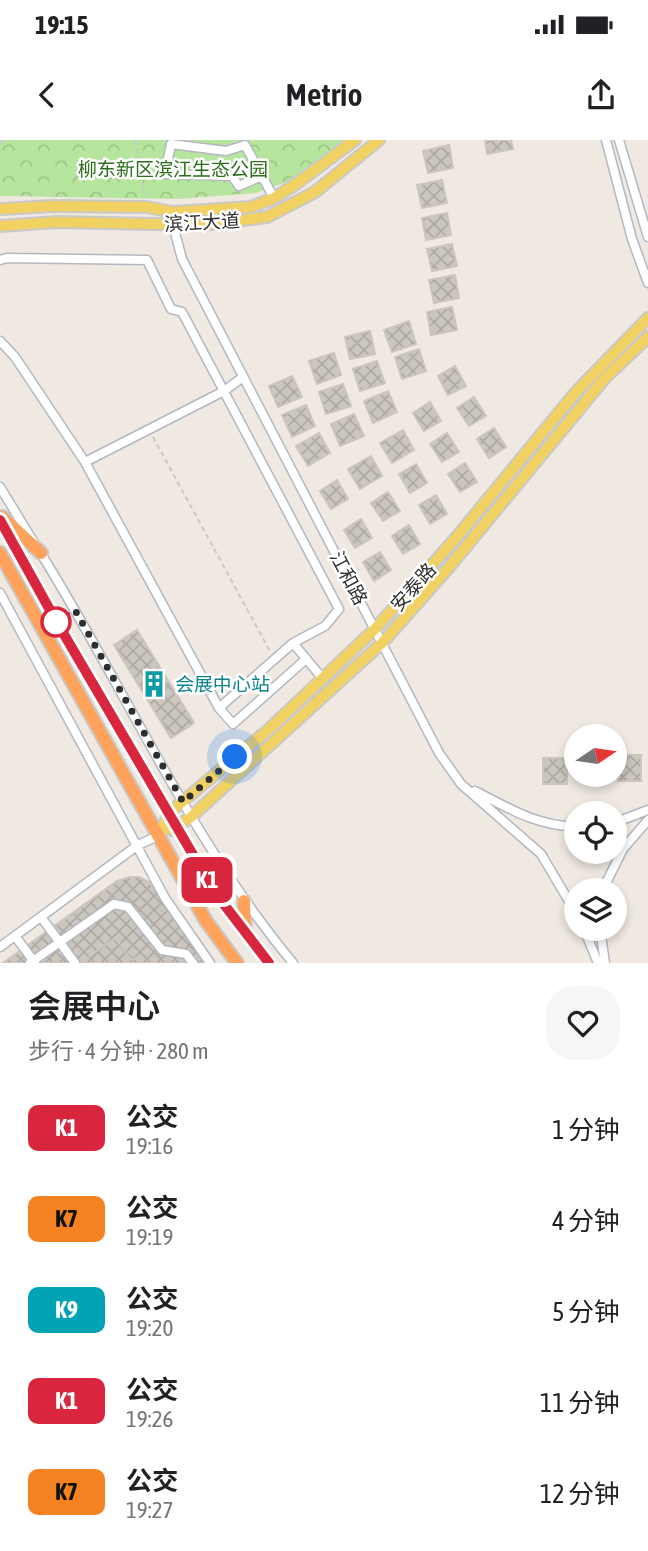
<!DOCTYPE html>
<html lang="zh">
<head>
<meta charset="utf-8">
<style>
	body { margin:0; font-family:"Asap Condensed","Noto Sans SC",sans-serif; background:#f6f6f6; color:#202124; height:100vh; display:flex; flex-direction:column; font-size:26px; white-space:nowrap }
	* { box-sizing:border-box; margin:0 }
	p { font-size:23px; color:#757577 }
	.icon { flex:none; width:38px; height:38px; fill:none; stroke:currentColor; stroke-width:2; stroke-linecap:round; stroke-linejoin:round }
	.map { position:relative; height:823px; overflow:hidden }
	.side { display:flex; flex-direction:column; background:#fff; flex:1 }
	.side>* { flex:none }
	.badge { padding:0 14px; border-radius:10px; font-size:24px; line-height:46px }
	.needle { width:46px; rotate:77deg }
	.controls { position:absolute; left:564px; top:584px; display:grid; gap:14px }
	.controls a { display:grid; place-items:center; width:63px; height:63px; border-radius:50%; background:#fff; box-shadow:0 4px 10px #0003; font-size:35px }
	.you { position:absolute; width:35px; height:35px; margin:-18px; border:5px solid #fff; border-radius:50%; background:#1a73e8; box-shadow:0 0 0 10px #1a73e833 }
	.map>.badge { position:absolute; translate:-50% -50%; box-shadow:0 0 0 4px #fff }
	.round { display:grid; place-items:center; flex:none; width:74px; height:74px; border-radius:28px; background:#f6f6f6 }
	.headline { display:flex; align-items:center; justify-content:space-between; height:119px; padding:0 28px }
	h1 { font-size:33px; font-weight:600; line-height:52px }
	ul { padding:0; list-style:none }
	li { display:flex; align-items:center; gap:21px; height:91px; padding:0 28px }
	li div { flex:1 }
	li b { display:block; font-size:26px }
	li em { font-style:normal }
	li .badge { min-width:77px; font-weight:700; text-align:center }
	.status { display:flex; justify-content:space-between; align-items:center; height:49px; padding:0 35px; background:#fff; direction:ltr }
	.status svg { height:19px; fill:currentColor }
	header { display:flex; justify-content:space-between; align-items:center; height:91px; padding:0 28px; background:#fff; font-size:32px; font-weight:600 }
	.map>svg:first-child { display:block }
	.park { fill:url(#park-crowns) }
	.building { fill:url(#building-cross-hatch); stroke:#cbc5ba; stroke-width:2 }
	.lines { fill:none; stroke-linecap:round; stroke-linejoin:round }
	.minor-casing { stroke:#b4b7c1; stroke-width:11 }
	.major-casing { stroke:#c9c9c9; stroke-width:14 }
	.highway-casing { stroke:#c9c9c9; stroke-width:16 }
	.path { stroke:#c9c9c9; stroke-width:2; stroke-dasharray:5 3.5; stroke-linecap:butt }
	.minor { stroke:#fff; stroke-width:8 }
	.major { stroke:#f2d163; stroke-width:10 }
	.highway { stroke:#ffa35c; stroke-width:12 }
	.line-casing { stroke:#fff; stroke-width:16 }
	.line { stroke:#d7263d; stroke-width:10 }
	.walk { stroke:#2e2e2e; stroke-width:7; stroke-dasharray:0 12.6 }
	.stop-dot { fill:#fff; stroke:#d7263d; stroke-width:3.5 }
	.labels { text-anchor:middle; stroke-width:5; stroke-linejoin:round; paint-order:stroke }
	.park-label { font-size:19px; fill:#2c6e1b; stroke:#fff }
	.street-label { font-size:19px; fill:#2e2e2e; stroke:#fff }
	.culture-label { font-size:19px; fill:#0d838f; stroke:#fff; text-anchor:start }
</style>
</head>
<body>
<div class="status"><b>19:15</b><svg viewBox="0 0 49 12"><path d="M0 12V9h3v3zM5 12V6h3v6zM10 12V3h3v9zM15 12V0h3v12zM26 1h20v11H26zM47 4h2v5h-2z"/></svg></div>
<header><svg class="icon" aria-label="back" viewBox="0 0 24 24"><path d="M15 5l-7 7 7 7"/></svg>Metrio<svg class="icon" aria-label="share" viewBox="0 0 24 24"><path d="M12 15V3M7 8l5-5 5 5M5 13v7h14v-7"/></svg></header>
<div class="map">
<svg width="648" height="823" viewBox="0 0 648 823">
	<defs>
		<pattern id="park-crowns" width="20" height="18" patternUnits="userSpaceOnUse" patternTransform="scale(1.75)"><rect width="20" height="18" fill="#b6e59e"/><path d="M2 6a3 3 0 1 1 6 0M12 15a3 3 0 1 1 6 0" fill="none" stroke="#9dc588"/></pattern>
		<pattern id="building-cross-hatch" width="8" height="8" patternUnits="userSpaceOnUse" patternTransform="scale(1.75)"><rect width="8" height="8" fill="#cbc7bf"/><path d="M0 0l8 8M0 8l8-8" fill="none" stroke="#afaba4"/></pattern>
	</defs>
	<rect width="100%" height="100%" fill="#efe9e1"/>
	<path class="park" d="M 0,0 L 346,0 L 287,42 L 256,53 L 177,59 L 0,56 Z"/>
	<path class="building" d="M 485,0 L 511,0 L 513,9 L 487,14 Z
		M 449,5 L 453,28 L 428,33 L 423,11 Z
		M 442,40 L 447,63 L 422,68 L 417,45 Z
		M 447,73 L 451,95 L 426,100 L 422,78 Z
		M 452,104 L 457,126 L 432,131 L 427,109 Z
		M 455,135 L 459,158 L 434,163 L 429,140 Z
		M 452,167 L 457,190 L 431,195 L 427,172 Z
		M 409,181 L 416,204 L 392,212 L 384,190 Z
		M 370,191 L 375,214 L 350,219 L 345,197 Z
		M 419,209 L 426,231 L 402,239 L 395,217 Z
		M 334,213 L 341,235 L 317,244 L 309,221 Z
		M 377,221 L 385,243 L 360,251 L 353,229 Z
		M 455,226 L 466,246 L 448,255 L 438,236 Z
		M 292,236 L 302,257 L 278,267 L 269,246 Z
		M 343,244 L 351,266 L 326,274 L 319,252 Z
		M 388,251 L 397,272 L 373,283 L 364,261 Z
		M 474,257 L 486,276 L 469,286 L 457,268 Z
		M 430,262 L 441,281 L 424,291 L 413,273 Z
		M 306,265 L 315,286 L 292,297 L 282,275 Z
		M 354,274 L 364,296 L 340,306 L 331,284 Z
		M 494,288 L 506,307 L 489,318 L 477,299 Z
		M 403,290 L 414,310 L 392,323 L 380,303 Z
		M 319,293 L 330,313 L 308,326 L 296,306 Z
		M 447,293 L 459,312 L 442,322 L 430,304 Z
		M 371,316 L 382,336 L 360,349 L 348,329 Z
		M 465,323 L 477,342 L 460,352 L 448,334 Z
		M 416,324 L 427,343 L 410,353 L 399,334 Z
		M 337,340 L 348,359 L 331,369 L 320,351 Z
		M 388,352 L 400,371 L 383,381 L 371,363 Z
		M 436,355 L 447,374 L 430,384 L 419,365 Z
		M 361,379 L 372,398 L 355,408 L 344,390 Z
		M 409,385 L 420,404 L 403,414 L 392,396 Z
		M 380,412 L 391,430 L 374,441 L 363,422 Z
		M 137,490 L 194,583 L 171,598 L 114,505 Z
		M 618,615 L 641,615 L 641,641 L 618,641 Z
		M 543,618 L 567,618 L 567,644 L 543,644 Z
		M 581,635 L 604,635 L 604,642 L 581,642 Z
		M 130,737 L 139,737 L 149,742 L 208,823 L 3,823 L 117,741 Z
		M 115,798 L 132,820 L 139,816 L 143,823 L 80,823 Z"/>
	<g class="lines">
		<defs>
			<path id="minor" d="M 606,0 L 632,99 L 648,143
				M 619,0 L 648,97
				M 262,36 L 239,46 L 232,36 L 165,34 L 171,4 L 226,11 L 245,5 L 274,58
				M 172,72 L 173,85 L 182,119 L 439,613 L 461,644 L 541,714 L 576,773
				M 0,120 L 7,118 L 147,120 L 171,169 L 182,172 L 339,469 L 325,486 L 293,503
				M 0,201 L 15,217 L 85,322 L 219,568 L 233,584 L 306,519
				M 85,322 L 224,251 L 243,237
				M 0,347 L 33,401
				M 40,412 C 125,548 189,698 293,823
				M 0,453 L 165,758 L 210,823
				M 219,568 L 293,503 L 323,539
				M 475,651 C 510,669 535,685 576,687
				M 614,683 L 648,670
				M 602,751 L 623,709 L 648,680
				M 41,777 L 75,823
				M 584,789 L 598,823
				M 600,789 L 605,823
				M 15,796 L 35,823
				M 0,807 L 138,705 L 160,695
				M 30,823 L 114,764 L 128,767 L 162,810 L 186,814 L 193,823"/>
			<path id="major" d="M 0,69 L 53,66 L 147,67 L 172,72 L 251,67 L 274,58 L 296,44 L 355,0
				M 0,86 L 57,82 L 202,85 L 267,77 L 315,52 L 379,0
				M 172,690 L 191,677 L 383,502 L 450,426 L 605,238 L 648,197
				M 160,695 L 169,673 L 268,590 L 376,488 L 455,399 L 576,252 L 648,178"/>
			<path id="highway" d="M 2,377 L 41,413
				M 0,380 L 55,479 L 216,754 L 269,823
				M 0,413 L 206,781 L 237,823
				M 244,761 L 245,793"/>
		</defs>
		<use href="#minor" class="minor-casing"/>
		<use href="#major" class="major-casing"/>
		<use href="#highway" class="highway-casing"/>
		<path class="path" d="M 135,0 L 145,58
			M 0,3 L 4,0
			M 153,297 L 271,513"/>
		<use href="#minor" class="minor"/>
		<use href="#major" class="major"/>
		<use href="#highway" class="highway"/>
	</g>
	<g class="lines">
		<defs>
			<path id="line" d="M 0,380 L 55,479 L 216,754 L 269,823"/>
		</defs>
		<use href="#line" class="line-casing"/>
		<use href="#line" class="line"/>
		<path class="walk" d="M 56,482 L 75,470 L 183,662 L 235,617"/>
	</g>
	<defs>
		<symbol id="building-bare" viewBox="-9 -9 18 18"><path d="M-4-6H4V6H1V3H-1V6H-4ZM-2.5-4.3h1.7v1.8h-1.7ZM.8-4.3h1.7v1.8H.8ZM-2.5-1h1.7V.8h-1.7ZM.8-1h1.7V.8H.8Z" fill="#0f9aa8" stroke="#fff" stroke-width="2.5" paint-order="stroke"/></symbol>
	</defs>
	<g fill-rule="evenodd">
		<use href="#building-bare" x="135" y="525" width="38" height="38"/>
	</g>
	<circle class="stop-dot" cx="56" cy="482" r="14"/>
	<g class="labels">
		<g class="park-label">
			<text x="173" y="36">柳东新区滨江生态公园</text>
		</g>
		<g class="street-label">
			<text transform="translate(202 82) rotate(-3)" y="7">滨江大道</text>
			<text transform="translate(349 438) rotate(62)" y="7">江和路</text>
			<text transform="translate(413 447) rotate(-48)" y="7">安泰路</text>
		</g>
		<g class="culture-label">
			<text x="175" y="551">会展中心站</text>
		</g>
	</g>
</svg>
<div class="controls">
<a><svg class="needle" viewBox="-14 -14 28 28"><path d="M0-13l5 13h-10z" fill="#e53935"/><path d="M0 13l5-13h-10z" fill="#757577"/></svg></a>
<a><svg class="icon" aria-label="locate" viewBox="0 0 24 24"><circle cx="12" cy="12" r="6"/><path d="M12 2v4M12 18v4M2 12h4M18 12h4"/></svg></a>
<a><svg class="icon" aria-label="layers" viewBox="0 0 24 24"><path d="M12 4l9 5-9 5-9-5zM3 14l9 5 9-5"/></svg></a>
</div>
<div class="you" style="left:235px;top:617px"></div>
<b class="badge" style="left:207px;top:740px;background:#d7263d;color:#fff">K1</b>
</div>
<section class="side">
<div class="headline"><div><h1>会展中心</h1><p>步行 · 4 分钟 · 280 m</p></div><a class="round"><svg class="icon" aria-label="heart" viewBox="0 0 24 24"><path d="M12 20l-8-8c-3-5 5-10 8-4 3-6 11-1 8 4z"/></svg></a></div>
<ul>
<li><span class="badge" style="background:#d7263d;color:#fff">K1</span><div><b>公交</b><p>19:16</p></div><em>1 分钟</em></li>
<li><span class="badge" style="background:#f58220;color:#111">K7</span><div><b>公交</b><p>19:19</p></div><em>4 分钟</em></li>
<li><span class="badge" style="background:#00a3b4;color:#fff">K9</span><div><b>公交</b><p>19:20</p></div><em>5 分钟</em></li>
<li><span class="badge" style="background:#d7263d;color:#fff">K1</span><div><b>公交</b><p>19:26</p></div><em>11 分钟</em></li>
<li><span class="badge" style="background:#f58220;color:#111">K7</span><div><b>公交</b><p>19:27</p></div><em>12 分钟</em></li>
</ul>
</section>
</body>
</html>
